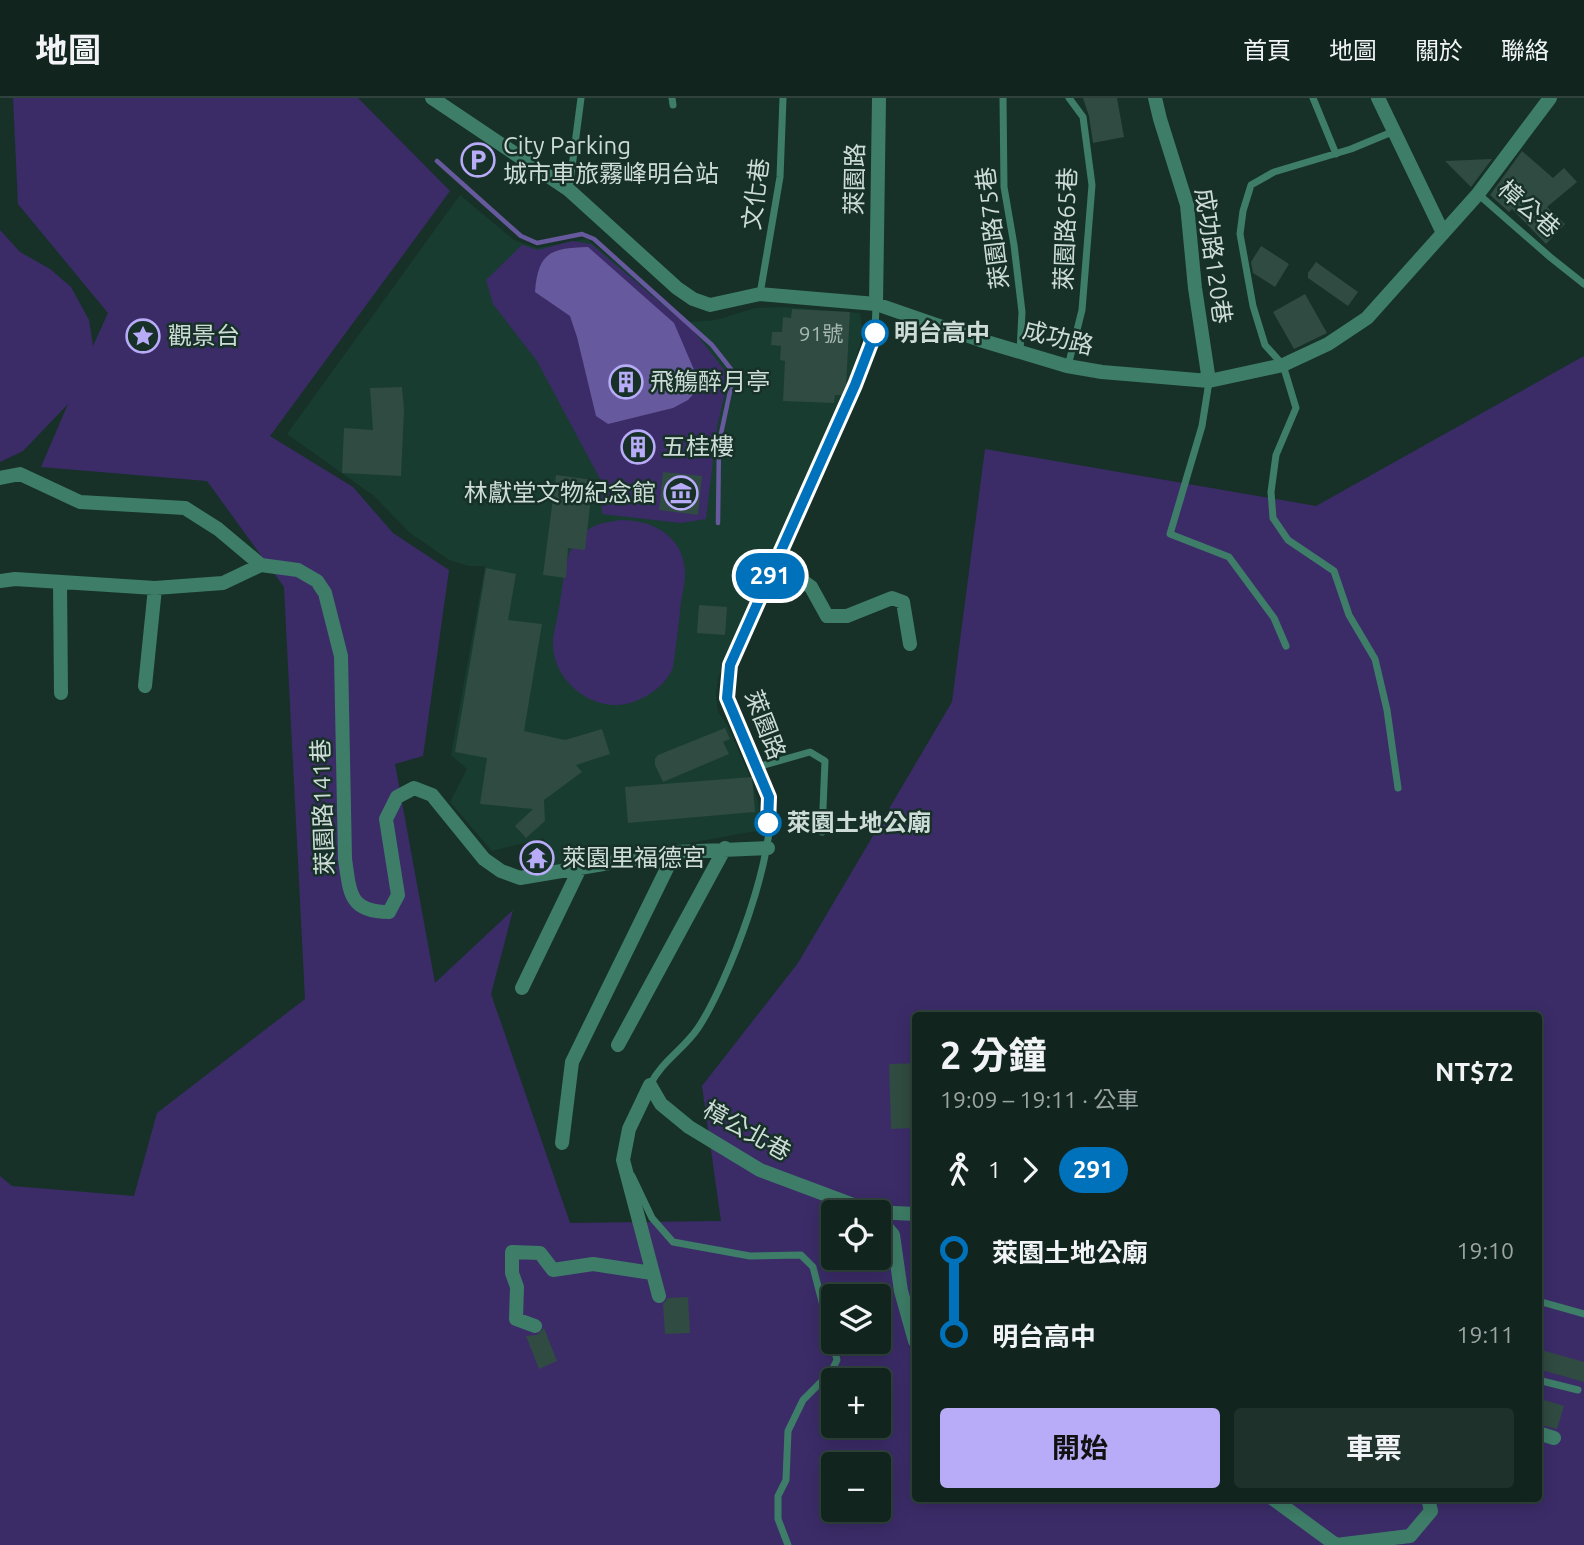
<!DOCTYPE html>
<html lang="zh-TW">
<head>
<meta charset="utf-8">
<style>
	body { margin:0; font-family:Ubuntu,"Noto Sans TC",sans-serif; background:#1e312b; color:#f1f3f6; height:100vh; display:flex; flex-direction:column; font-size:26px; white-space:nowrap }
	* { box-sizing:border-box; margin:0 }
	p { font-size:23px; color:#9ca5a4 }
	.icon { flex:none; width:38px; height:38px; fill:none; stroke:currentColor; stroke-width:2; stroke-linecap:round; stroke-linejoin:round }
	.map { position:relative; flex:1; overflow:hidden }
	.drawer { position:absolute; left:912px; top:914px; width:630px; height:490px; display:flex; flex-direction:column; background:#11251e; border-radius:7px; box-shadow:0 4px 18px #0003,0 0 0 2px #30423c }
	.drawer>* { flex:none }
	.badge { padding:0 14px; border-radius:23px; font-size:24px; line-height:46px }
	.tools { position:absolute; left:821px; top:1102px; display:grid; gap:14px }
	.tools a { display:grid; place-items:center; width:70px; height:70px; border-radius:7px; background:#11251e; box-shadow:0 4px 18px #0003,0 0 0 2px #30423c; font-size:35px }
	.map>.badge { position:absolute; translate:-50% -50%; box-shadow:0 0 0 4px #fff }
	.legs { display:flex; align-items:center; gap:10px; height:77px; padding:0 28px; font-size:23px }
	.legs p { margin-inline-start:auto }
	.headline { display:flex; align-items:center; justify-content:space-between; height:119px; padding:0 28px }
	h1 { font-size:38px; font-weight:700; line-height:52px }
	.action { display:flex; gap:14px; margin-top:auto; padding:14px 28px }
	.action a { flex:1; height:80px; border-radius:7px; background:#b8abf7; color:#111; font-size:28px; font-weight:700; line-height:80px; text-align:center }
	.action a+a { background:#1e312b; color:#f1f3f6 }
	ul { padding:0 28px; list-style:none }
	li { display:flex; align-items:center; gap:24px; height:84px; font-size:26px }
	li i { display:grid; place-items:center; width:10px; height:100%; margin:0 9px; background:currentColor }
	li i::after { content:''; width:18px; height:18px; margin:-9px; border:5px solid; border-radius:50%; background:#11251e }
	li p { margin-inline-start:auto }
	li:first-child i { background:linear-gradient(#0000 50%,currentColor 0) }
	li:last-child i { background:linear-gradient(currentColor 50%,#0000 0) }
	header { display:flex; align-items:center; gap:42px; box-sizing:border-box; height:98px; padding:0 35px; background:#11251e; border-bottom:2px solid #30423c }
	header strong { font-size:33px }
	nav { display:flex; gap:38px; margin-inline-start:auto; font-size:24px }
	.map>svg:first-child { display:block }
	.built { fill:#183c30 }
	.green { fill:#3b2c68; fill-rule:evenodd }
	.water { fill:#67599d }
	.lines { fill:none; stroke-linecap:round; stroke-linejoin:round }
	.stream { stroke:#67599d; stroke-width:4.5 }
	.building { fill:#304b41 }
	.lane { stroke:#3e7e68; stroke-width:7 }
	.street { stroke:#3e7e68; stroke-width:14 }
	.line-1-casing { stroke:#fff; stroke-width:16 }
	.line-1 { stroke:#0072bc; stroke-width:10 }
	.stop-1-dot { fill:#fff; stroke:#0072bc; stroke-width:3.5 }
	.labels { text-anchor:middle; stroke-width:5; stroke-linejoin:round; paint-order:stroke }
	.number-label { font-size:21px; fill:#a6b8b1 }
	.poi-label { font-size:24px; fill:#cddcd6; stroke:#173128; text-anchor:start }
	.street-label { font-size:24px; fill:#cddcd6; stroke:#173128 }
	.stop-label { font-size:24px; font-weight:bold; fill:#cddcd6; stroke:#173128; text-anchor:start }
</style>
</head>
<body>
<header>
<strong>地圖</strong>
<nav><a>首頁</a><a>地圖</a><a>關於</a><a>聯絡</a></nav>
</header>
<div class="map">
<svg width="1584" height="1447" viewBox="0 0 1584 1447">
	<rect width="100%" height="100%" fill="#173128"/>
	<path class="built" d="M 460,97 L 514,142 L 537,150 L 587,141 L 690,224 L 716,222 L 755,210 L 784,209 L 860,215 L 863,234 L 847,294 L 718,580 L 716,598 L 718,614 L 727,627 L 751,681 L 758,704 L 761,732 L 552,770 L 544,740 L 492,753 L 450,704 L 467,671 L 451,657 L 485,468 L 468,468 L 449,462 L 409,434 L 374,398 L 287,336 Z"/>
	<path class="green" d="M 13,0 L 358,0 L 450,93 L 270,338 L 353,389 L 393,435 L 449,472 L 423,658 L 395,666 L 435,885 L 513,812 L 491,896 L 570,1125 L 721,1123 L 702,988 L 798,865 L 952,604 L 985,351 L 1316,408 L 1584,258 L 1584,1447 L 0,1447 L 0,1078 L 12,1088 L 134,1098 L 157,1015 L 305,901 L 284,489 L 207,383 L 41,369 L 68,306 L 23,353 L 0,364 L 0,132 L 20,154 L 50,171 L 71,189 L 89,222 L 93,248 L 108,215 L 18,106 ZM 915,917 L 1538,917 L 1538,1400 L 915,1400 ZM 833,1115 L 878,1115 L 878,1160 L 833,1160 ZM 833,1199 L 878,1199 L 878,1244 L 833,1244 ZM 833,1283 L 878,1283 L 878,1328 L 833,1328 ZM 833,1367 L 878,1367 L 878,1412 L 833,1412 Z
		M 572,143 L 591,146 L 693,232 L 729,278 L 717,329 L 706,421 L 681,425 L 602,416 L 600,381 L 537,263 L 493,206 L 486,182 L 522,147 L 538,152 Z
		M 620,422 C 653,422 684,438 685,475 C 685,484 683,494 681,503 C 679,525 676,547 673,569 C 667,586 650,598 633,604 C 597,617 554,586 553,547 C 552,537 557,525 558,515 C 562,496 563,475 569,456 C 572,448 582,436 589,431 C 598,425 610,424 620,422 Z"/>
	<path class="water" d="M 588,149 L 674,225 L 695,274 L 699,290 L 688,302 L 673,310 L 608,326 L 596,318 L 577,239 L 570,218 L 535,194 C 538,154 551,150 588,149 Z"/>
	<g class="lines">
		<path class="stream" d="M 437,63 L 521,138 L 537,145 L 582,136 L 594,141 L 712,247 L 734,275 L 719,345 L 718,425"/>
	</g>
	<path class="building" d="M 1083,0 L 1117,0 L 1124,39 L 1093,45 L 1089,18 Z
		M 1522,53 L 1553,80 L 1564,70 L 1577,84 L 1547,109 L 1565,126 L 1546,146 L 1512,111 L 1509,114 L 1490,97 Z
		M 1492,61 L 1471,89 L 1445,63 Z
		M 1261,148 L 1289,166 L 1275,189 L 1253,175 L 1251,164 Z
		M 1316,164 L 1358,194 L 1348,208 L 1308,180 L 1308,175 Z
		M 1305,196 L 1327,235 L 1294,251 L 1273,214 Z
		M 792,211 L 850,214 L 846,288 L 842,297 L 835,297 L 834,305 L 783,303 L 785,263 L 780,262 L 781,248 L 771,247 L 772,234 L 782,234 L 783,219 L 791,220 Z
		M 636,273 L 640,289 L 615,295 L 611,280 Z
		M 402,289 L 404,312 L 401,378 L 342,375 L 344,330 L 373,332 L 370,290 Z
		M 647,336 L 652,358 L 630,363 L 625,341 Z
		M 663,374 L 702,378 L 698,417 L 659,412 Z
		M 556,377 L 593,382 L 585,452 L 568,450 L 566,480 L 543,477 Z
		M 486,470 L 516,476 L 508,522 L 542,526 L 524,633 L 565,642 L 602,631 L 610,656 L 576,667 L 582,674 L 544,702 L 545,723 L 526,740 L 515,728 L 533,711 L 480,706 L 487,660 L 455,654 Z
		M 699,507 L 727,509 L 725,537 L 697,535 Z
		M 725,630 L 730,641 L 723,644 L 729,656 L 663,684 L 655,667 L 655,661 L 658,657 Z
		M 752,679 L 755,714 L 628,725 L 625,689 Z
		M 915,965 L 915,1030 L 891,1031 L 889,966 Z
		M 688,1199 L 690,1235 L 665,1236 L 663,1206 L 668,1200 Z
		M 544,1230 L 557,1263 L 539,1271 L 526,1238 L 537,1237 Z
		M 1538,1251 L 1584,1264 L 1584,1284 L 1538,1271 Z
		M 1538,1300 L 1564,1308 L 1557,1331 L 1538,1326 Z"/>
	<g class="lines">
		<path class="lane" d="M 672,0 L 673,7
			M 1003,0 L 1004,89 L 1014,147 L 1022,214 L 1020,253
			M 1313,0 L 1336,56
			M 1392,34 L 1351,51 L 1274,74 L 1251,87 L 1243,113 L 1240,136 L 1253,208 L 1265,247 L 1283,267 L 1296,310 L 1276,357 L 1271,394 L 1273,420 L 1288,442 L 1334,473 L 1349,517 L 1375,561 L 1387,612 L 1398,690
			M 569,92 L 581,0
			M 1478,96 L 1550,159 L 1584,186
			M 760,196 L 780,79 L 783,0
			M 1068,268 L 1082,212 L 1092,87 L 1083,19 L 1069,0
			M 1209,284 L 1202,328 L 1170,436 L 1229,459 L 1274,520 L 1286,548
			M 757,669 L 810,654 L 825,663 L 822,734
			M 650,987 C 662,963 684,951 698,930 C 727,887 781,748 768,698 C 760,664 734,632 727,599 C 725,589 728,577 730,567 L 875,236 L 876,206
			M 632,1078 L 652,1120 L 673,1144 L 750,1158 L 801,1157 L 813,1169 L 837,1262 L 831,1274 L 803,1302 L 788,1333 L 786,1382 L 778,1398 L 778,1421 L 788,1447
			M 1538,1203 L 1584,1216
			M 1538,1282 L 1578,1292"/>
		<path class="street" d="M 432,0 L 569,92 L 677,190 L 693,201 L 710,207 L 760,196 L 876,206 L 980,242 L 1067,268 L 1102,274 L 1209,283 L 1283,267 L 1328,246 L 1367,220 L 1478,96 L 1550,0
			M 1155,0 L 1160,21 L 1187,107 L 1195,190 L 1209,283
			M 1378,0 L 1443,135
			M 876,206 L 879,0
			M 0,380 L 20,376 L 80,404 L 185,410 L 218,431 L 261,467
			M 776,464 L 811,489 L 827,518 L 847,518 L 892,500 L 903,504 L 910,546
			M 0,483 L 15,481 L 155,490 L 223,485 L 261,467 L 298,472 L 317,483 L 325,495 L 341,558 L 345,761 C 350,795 349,814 389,814 L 398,797 L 386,721 L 397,699 L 414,690 L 432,697 L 484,761 L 501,773 L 520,780 L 675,754 L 768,750
			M 60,485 L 61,595
			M 145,588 L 155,490
			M 522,890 L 580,770
			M 618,947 L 725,750
			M 650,987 L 661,1006 L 689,1029 L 760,1072 L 875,1115
			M 650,987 L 629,1031 L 623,1062 L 659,1198
			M 562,1045 L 572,964 L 675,754
			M 874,1114 L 915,1116
			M 878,1119 L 893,1137 L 901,1193 L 915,1243
			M 535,1228 L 516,1221 L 517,1189 L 512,1175 L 512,1154 L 540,1155 L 553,1172 L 593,1166 L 652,1175
			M 1538,1335 L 1554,1340
			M 1272,1400 L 1336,1447 L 1410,1438 L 1431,1413 L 1428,1400"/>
	</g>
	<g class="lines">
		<defs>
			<path id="line-1" d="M 768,725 L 769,699 L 727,600 L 730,567 L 855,287 L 875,235"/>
		</defs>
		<use href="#line-1" class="line-1-casing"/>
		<use href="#line-1" class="line-1"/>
	</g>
	<defs>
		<symbol id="parking-ring" viewBox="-11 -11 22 22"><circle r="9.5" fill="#173128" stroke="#b8abf7" stroke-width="1.5"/><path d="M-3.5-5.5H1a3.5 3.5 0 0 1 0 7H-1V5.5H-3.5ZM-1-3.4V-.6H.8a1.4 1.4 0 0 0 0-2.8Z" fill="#b8abf7"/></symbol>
		<symbol id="sight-ring" viewBox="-11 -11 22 22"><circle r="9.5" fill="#173128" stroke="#b8abf7" stroke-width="1.5"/><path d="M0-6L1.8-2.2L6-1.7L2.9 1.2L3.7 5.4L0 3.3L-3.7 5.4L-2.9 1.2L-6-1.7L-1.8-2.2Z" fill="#b8abf7"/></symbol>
		<symbol id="building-ring" viewBox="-11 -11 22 22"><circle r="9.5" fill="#173128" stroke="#b8abf7" stroke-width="1.5"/><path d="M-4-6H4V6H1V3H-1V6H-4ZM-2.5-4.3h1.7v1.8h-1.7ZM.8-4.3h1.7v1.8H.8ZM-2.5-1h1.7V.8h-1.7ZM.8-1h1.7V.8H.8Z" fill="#b8abf7"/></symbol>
		<symbol id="museum-ring" viewBox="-11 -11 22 22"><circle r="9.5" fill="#173128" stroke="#b8abf7" stroke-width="1.5"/><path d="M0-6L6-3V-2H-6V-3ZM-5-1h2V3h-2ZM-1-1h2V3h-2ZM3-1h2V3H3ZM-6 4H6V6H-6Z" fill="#b8abf7"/></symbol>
		<symbol id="temple-ring" viewBox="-11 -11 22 22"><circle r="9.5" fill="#173128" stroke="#b8abf7" stroke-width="1.5"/><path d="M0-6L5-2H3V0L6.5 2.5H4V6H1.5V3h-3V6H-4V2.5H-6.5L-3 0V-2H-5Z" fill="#b8abf7"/></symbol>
	</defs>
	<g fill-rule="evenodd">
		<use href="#parking-ring" x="459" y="43" width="38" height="38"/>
		<use href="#sight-ring" x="124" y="219" width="38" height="38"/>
		<use href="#building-ring" x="607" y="265" width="38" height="38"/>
		<use href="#building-ring" x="619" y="330" width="38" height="38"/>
		<use href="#museum-ring" x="662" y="376" width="38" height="38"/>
		<use href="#temple-ring" x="518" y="741" width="38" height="38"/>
	</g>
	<g class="stop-1-dot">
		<circle cx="875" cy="235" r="12"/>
		<circle cx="768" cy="725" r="12"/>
	</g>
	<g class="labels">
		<g class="number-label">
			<text x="821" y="243">91號</text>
		</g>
		<g class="poi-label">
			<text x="503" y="56">City Parking<tspan x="503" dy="28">城市車旅霧峰明台站</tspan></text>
			<text x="168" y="246">觀景台</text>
			<text x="650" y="292">飛觴醉月亭</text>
			<text x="662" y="357">五桂樓</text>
			<text x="656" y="403" text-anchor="end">林獻堂文物紀念館</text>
			<text x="562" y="768">萊園里福德宮</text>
		</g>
		<g class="street-label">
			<text transform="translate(855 81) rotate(-89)" y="8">萊園路</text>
			<text transform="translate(756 96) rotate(-83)" y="8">文化巷</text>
			<text transform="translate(1529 111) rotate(41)" y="8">樟公巷</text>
			<text transform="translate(993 130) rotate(-97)" y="8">萊園路75巷</text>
			<text transform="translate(1066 131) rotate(-88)" y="8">萊園路65巷</text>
			<text transform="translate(1213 158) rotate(82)" y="8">成功路120巷</text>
			<text transform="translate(1058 240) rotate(14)" y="8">成功路</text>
			<text transform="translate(765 627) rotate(69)" y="8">萊園路</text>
			<text transform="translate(323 709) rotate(-92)" y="8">萊園路141巷</text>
			<text transform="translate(747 1033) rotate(29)" y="8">樟公北巷</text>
		</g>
		<g class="stop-label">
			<text x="894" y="243">明台高中</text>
			<text x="787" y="733">萊園土地公廟</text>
		</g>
	</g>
</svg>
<div class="tools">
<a><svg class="icon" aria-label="locate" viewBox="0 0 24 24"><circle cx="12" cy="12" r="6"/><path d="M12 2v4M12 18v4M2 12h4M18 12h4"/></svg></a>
<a><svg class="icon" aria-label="layers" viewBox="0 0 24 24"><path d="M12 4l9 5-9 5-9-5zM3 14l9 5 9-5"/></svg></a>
<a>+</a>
<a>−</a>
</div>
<b class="badge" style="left:770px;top:478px;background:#0072bc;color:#fff">291</b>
<section class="drawer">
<div class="headline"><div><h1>2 分鐘</h1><p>19:09 – 19:11 · 公車</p></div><b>NT$72</b></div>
<div class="legs"><svg class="icon" aria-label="walk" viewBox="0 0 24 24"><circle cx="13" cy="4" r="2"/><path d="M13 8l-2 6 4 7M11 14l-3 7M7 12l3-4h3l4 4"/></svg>1<svg class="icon" aria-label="forward" viewBox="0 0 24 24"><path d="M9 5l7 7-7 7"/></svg><b class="badge" style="background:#0072bc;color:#fff">291</b></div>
<ul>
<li><i style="color:#0072bc"></i><b>萊園土地公廟</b><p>19:10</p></li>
<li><i style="color:#0072bc"></i><b>明台高中</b><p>19:11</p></li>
</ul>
<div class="action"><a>開始</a><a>車票</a></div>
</section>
</div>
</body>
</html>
